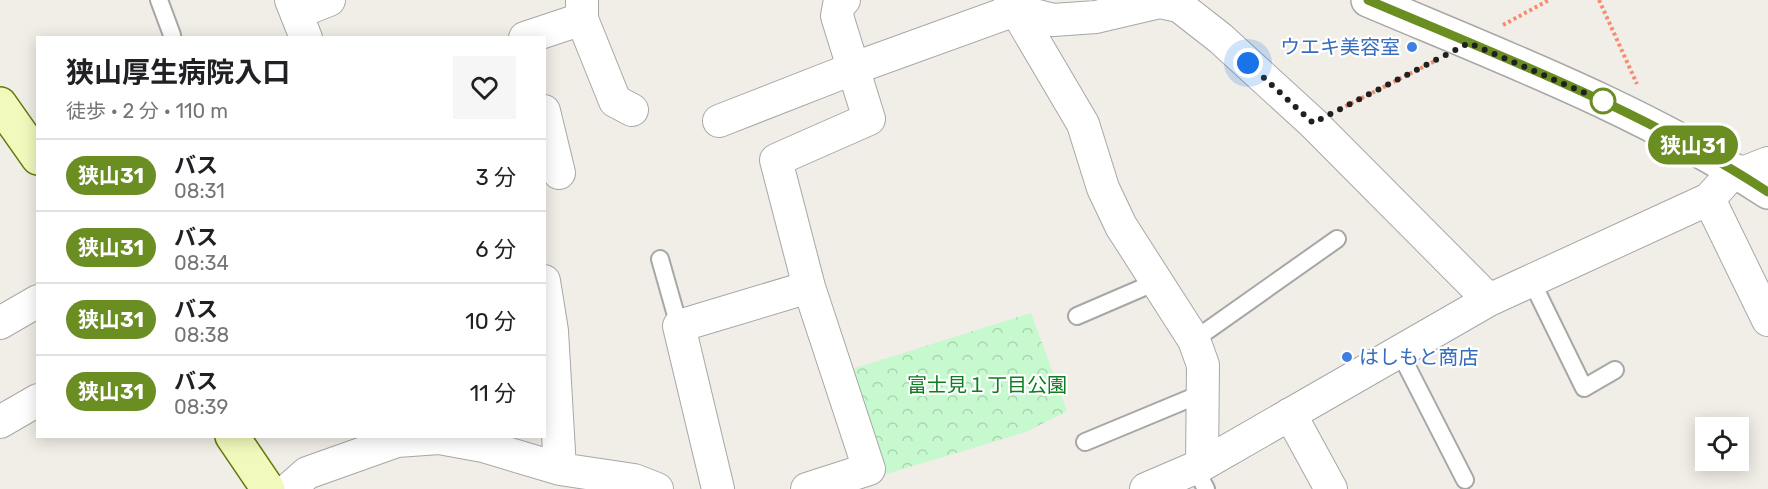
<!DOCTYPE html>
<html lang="ja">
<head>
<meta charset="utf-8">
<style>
	body { margin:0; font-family:Rubik,"Noto Sans JP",sans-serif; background:#f6f6f6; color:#202124; height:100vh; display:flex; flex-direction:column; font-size:22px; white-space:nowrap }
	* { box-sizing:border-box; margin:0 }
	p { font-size:20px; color:#757577 }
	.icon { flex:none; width:33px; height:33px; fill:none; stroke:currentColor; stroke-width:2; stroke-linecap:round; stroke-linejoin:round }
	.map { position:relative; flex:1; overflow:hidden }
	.drawer { position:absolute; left:36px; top:36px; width:510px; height:402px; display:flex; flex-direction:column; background:#fff; border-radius:0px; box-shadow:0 3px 15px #0003 }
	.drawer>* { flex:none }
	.badge { padding:0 12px; border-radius:20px; font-size:21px; line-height:39px }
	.fabs { position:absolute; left:1695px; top:417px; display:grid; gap:12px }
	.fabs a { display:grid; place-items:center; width:54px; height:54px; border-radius:0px; background:#fff; box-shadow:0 3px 15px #0003; font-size:30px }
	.you { position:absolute; width:30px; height:30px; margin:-15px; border:4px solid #fff; border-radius:50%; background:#1a73e8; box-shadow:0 0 0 9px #1a73e833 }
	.map>.badge { position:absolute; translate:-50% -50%; box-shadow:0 0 0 3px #fff }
	.round { display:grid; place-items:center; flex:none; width:63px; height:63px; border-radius:0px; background:#f6f6f6 }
	.head { display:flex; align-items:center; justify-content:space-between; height:102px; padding:0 30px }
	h1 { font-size:28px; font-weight:700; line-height:45px }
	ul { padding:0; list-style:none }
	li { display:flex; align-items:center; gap:18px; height:72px; padding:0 30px; border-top:2px solid #e0e0e0 }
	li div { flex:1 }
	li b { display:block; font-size:22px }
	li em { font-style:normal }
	li .badge { min-width:66px; font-weight:700; text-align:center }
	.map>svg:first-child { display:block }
	.park { fill:url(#park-crowns) }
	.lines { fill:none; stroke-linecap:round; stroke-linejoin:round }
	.service-casing { stroke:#a7a7a7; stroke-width:20 }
	.minor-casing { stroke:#a7a7a7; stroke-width:34 }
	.tertiary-casing { stroke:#a7a7a7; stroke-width:36 }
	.secondary-casing { stroke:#627807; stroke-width:36 }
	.path { stroke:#f88a71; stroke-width:4; stroke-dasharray:3 3; stroke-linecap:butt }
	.service { stroke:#fff; stroke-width:16 }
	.minor { stroke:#fff; stroke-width:32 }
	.tertiary { stroke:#fff; stroke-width:33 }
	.secondary { stroke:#f1f9bd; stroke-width:33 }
	.line-casing { stroke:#fff; stroke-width:14 }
	.line { stroke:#6b8e23; stroke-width:9 }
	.walk { stroke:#202020; stroke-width:6; stroke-dasharray:0 10.8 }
	.shop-dot { fill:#3f7fe0; stroke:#fff; stroke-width:2 }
	.stop-dot { fill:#fff; stroke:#6b8e23; stroke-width:3 }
	.labels { text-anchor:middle; stroke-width:4.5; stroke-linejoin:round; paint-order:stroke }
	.shop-label { font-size:20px; fill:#366cbe; stroke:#fff; text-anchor:end }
	.park-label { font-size:20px; fill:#0d7f20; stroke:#fff }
</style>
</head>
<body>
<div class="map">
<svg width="1768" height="489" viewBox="0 0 1768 489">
	<defs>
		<pattern id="park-crowns" width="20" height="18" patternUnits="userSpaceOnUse" patternTransform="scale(1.5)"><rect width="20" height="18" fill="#c6f9ce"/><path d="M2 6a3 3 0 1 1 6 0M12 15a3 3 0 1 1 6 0" fill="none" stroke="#aad5b1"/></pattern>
	</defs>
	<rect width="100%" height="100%" fill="#f1eee7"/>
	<path class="park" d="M 1031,313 L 1067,411 L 1026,432 L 883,475 L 849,370 Z"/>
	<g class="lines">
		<defs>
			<path id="service" d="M 159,0 L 172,35
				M 660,259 L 679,326
				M 1531,280 L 1584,388 L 1615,370
				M 1077,316 L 1156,282
				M 1194,340 L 1337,239
				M 1399,351 L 1465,480
				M 1085,442 L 1203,393
				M 1195,468 L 1206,489"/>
			<path id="minor" d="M 291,0 L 306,38
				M 582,0 L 582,19 L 615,101 L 632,110
				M 1010,0 L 1083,124 L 1103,188 L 1121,226 L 1194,340 L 1203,365 L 1202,465
				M 296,13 L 329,0
				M 525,38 L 582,19
				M 544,111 L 559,173
				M 719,121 L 852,69 L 1015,10 L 1053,20 L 1096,17 L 1160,2 L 1179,6 L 1220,38 L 1313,123 L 1489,300
				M 1740,174 L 1768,163
				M 1709,199 L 1768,320
				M 544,281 L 552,331 L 560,469
				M 0,323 L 38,301
				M 1290,414 L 1331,489
				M 0,422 L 38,400
				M 289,489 L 307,473 L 397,441 L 439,438 L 483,446 L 560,469 L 634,480 L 657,489
				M 718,489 L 679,326 L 809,287
				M 807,489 L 869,469 L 809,287 L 776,160 L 869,119 L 837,16 L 839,5 L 844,0
				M 1146,489 L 1202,465 L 1489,300 L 1709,199 L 1735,170"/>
			<path id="tertiary" d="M 1368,0 C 1505,58 1644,111 1768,192"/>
			<path id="secondary" d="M 0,104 L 38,158
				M 232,436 L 268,489"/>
		</defs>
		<use href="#service" class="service-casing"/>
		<use href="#minor" class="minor-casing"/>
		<use href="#tertiary" class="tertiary-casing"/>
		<use href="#secondary" class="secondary-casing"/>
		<path class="path" d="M 1599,0 L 1637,84
			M 1503,25 L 1549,0
			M 1340,109 L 1435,61"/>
		<use href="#service" class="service"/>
		<use href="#minor" class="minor"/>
		<use href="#tertiary" class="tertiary"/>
		<use href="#secondary" class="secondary"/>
	</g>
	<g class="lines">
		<defs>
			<path id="line" d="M 1368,0 C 1505,58 1644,111 1768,192"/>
		</defs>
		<use href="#line" class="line-casing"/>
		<use href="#line" class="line"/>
		<path class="walk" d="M 1248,63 L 1313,123 L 1469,43 L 1606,102 L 1603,101"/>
	</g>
	<g class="shop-dot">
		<circle cx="1412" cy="47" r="6"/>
		<circle cx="1347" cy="357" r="6"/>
	</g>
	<circle class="stop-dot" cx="1603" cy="101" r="12"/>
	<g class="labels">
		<g class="shop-label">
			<text x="1400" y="54">ウエキ美容室</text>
			<text x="1359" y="364" text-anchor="start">はしもと商店</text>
		</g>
		<g class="park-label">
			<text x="987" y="392">富士見１丁目公園</text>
		</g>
	</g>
</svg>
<div class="fabs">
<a><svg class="icon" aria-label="locate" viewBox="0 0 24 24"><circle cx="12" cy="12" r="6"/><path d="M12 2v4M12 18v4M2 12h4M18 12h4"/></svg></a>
</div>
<div class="you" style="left:1248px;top:63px"></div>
<b class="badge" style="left:1693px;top:145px;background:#6b8e23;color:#fff">狭山31</b>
<section class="drawer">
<div class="head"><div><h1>狭山厚生病院入口</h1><p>徒歩 · 2 分 · 110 m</p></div><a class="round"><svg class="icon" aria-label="heart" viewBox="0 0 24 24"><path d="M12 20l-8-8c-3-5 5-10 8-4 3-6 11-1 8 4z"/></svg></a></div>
<ul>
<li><span class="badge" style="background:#6b8e23;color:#fff">狭山31</span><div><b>バス</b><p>08:31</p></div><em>3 分</em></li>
<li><span class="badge" style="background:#6b8e23;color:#fff">狭山31</span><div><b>バス</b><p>08:34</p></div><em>6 分</em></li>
<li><span class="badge" style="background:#6b8e23;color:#fff">狭山31</span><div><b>バス</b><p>08:38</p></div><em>10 分</em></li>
<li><span class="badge" style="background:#6b8e23;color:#fff">狭山31</span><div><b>バス</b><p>08:39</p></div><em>11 分</em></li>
</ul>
</section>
</div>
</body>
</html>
